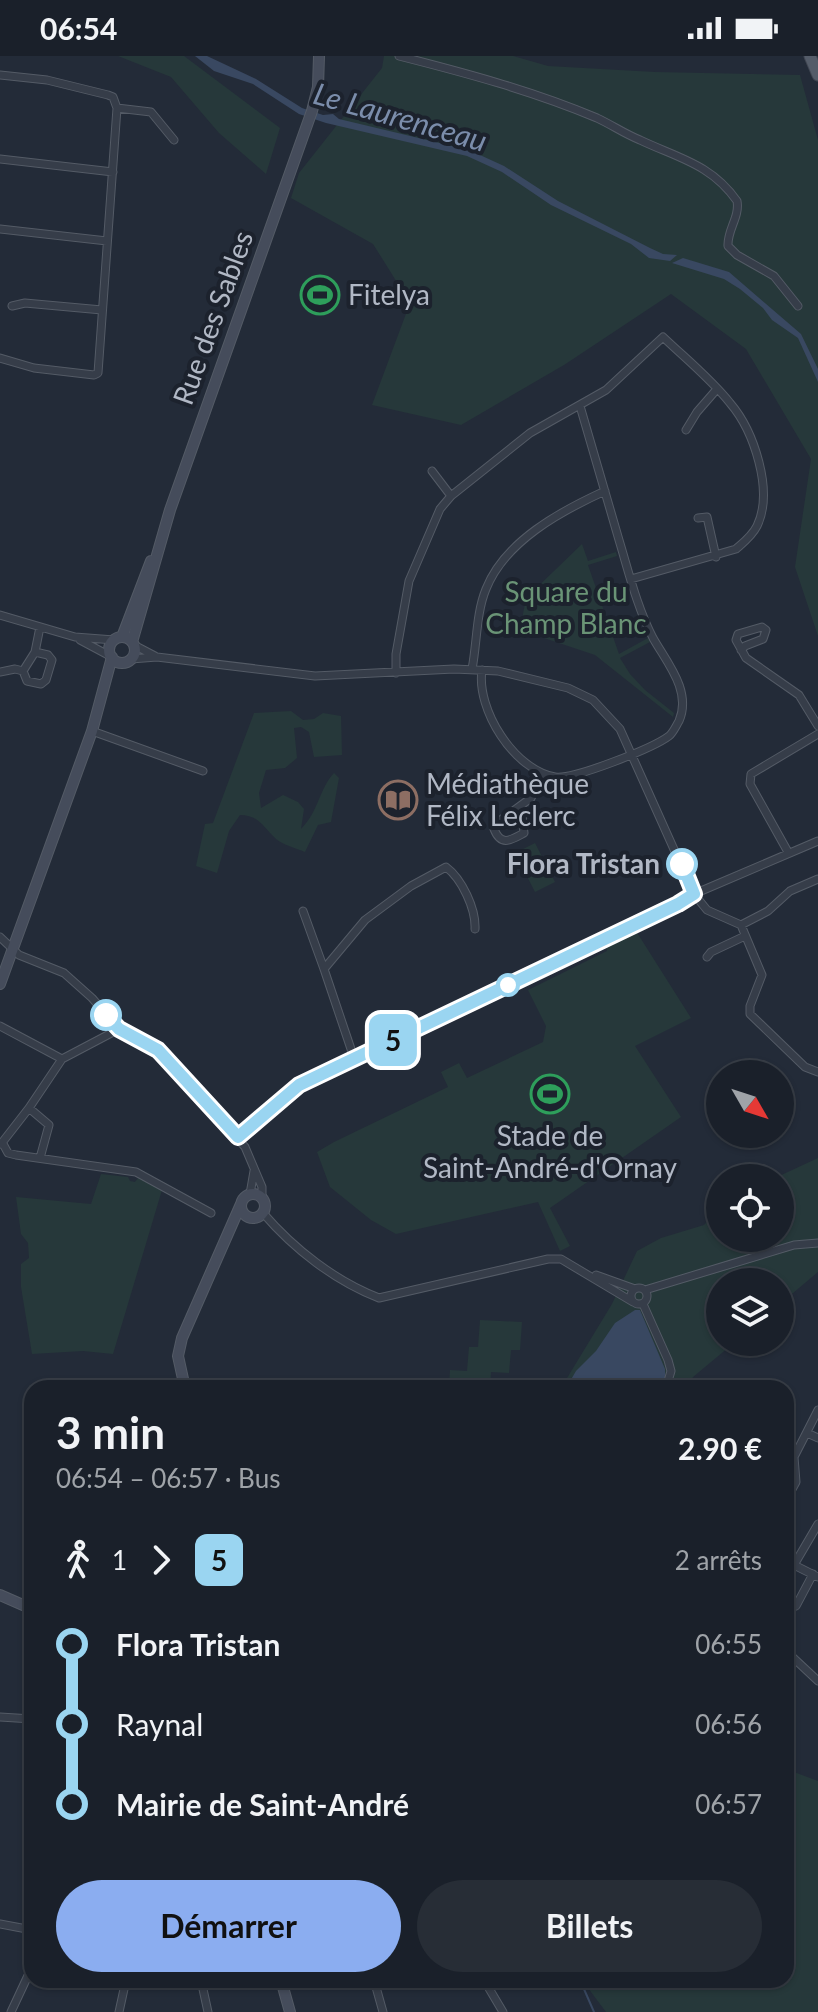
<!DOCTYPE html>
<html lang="fr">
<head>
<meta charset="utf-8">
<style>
	body { margin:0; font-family:Lato,sans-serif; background:#272d36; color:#f1f3f6; height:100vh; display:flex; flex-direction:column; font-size:30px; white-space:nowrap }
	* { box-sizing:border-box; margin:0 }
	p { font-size:26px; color:#9fa3a8 }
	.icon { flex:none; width:44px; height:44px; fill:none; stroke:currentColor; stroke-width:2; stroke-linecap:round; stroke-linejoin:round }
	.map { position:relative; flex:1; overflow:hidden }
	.panel { position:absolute; left:24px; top:1324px; width:770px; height:608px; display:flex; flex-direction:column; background:#1a202a; border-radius:24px; box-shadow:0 2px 6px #0004,0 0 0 2px #383e47 }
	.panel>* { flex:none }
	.badge { padding:0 16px; border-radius:12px; font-size:28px; line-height:52px }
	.needle { width:52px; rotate:129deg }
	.buttons { position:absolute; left:706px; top:1004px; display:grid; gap:16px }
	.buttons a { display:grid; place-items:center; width:88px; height:88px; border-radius:50%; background:#1a202a; box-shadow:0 2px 6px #0004,0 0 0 2px #383e47; font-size:40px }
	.map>.badge { position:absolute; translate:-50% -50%; box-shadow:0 0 0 4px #fff }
	.legs { display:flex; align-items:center; gap:12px; height:88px; padding:0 32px; font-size:26px }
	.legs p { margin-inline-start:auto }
	.headline { display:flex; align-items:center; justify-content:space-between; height:136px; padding:0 32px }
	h1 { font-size:44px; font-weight:700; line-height:60px }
	.button { display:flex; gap:16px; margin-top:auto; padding:16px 32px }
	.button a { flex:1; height:92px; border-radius:48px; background:#8badf0; color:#111; font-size:32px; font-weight:700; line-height:92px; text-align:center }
	.button a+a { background:#272d36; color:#f1f3f6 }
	ul { padding:0 32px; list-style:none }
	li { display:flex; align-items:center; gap:28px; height:80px; font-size:30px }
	li i { display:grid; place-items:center; width:12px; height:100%; margin:0 10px; background:currentColor }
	li i::after { content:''; width:20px; height:20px; margin:-10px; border:6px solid; border-radius:50%; background:#1a202a }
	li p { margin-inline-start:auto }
	li:first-child i { background:linear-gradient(#0000 50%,currentColor 0) }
	li:last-child i { background:linear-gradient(currentColor 50%,#0000 0) }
	.status { display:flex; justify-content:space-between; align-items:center; height:56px; padding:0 40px; background:#1a202a; direction:ltr }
	.status svg { height:22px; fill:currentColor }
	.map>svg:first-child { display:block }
	.green { fill:#26383a }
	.water { fill:#394861 }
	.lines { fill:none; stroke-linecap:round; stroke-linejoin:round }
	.stream { stroke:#394861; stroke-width:2 }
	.street-casing { stroke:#545b66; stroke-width:9 }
	.secondary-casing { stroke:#545b66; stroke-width:12 }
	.primary-casing { stroke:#404652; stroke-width:13 }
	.street { stroke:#363d49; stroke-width:7 }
	.secondary { stroke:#454c5b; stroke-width:10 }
	.primary { stroke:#545c69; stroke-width:11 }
	.line-1-casing { stroke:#fff; stroke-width:18 }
	.line-1 { stroke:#9ad5f1; stroke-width:12 }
	.stop-1-dot { fill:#fff; stroke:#9ad5f1; stroke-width:4 }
	.labels { text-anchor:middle; stroke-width:8; stroke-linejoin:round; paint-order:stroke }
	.poi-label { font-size:28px; fill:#b1b8c5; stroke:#1c222d; text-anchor:start }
	.street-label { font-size:28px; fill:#b1b8c5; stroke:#1c222d }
	.park-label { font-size:28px; fill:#6a9476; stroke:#1c222d }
	.stop-label { font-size:28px; font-weight:bold; fill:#b1b8c5; stroke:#1c222d; text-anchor:end }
	.water-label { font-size:30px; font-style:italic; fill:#7b8dab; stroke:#1c222d }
</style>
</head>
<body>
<div class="status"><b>06:54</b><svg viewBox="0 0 49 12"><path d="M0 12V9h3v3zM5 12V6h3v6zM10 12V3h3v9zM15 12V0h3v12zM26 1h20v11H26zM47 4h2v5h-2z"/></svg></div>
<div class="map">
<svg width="818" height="1956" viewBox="0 0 818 1956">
	<rect width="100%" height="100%" fill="#232b38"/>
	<path class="green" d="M 118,0 L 184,0 L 280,72 L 266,118 L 219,77 L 171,21 Z
		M 384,0 L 513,0 L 548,10 L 655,16 L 800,19 L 818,84 L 818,580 L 795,511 L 811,403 L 746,293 L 671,238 L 564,309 L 461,369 L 372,349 L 410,247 L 373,188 L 291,142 L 299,117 L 382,12 Z
		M 582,488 L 588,505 L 616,496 L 617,500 L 588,509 L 619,598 L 648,582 L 650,586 L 620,602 L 630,618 L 645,634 L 674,657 L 673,661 L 595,599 L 520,574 L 526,542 Z
		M 291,655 L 303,664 L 314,663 L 323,657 L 341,660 L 342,699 L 314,701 L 309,676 L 301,671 L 294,672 L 297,702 L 285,712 L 266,714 L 259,737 L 261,752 L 283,739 L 298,746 L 304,753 L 301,773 C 319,755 319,733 334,717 L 339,722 L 331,766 L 318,769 L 305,796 C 296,792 283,789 276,783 C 263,771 259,759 240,759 L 229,775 L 217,817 L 196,810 L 205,768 L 213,767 L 254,657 Z
		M 535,787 L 555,826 L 535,836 L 515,797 Z
		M 636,875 L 691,962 L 635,990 L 681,1061 L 550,1152 L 570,1190 L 560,1195 L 538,1146 L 396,1178 L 371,1164 L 330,1131 L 317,1096 L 334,1086 L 448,1031 L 441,1016 L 459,1007 L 467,1022 L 543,986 L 546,970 L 528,934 L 607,895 L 606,891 Z
		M 818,1102 L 818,1216 L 780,1248 L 780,1226 L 720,1226 L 720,1286 L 735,1286 L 693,1321 L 689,1332 L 561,1332 L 612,1248 L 637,1195 L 661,1182 L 704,1169 L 720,1153 L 720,1182 L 780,1182 L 780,1122 L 775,1122 Z
		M 101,1118 L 128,1121 L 130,1125 L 135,1126 L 138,1122 L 162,1134 L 113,1298 L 83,1295 L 32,1298 L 21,1231 L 21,1208 L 29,1202 L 28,1187 L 21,1178 L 16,1141 L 91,1148 Z
		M 480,1264 L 522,1266 L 520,1294 L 511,1294 L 509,1317 L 491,1316 L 490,1332 L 449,1332 L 450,1314 L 467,1315 L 469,1291 L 478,1291 Z
		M 786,1713 L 818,1725 L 818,1956 L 606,1956 L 582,1924 L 786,1924 Z"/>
	<path class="water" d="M 195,0 L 207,0 L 256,23 L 302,52 L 323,59 L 333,58 L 339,63 L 469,94 L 504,110 L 558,145 L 650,192 L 663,198 L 677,199 L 670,205 L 649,202 L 631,188 L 551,149 L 502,116 L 467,100 L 326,67 L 299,58 L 253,28 L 214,15 Z
		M 683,202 L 729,216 L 801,278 L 818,313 L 818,326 L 798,282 L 772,264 L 763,252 L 740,233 L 724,223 L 672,207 Z
		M 635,1254 L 640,1254 L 665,1313 L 665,1321 L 660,1332 L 566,1332 L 576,1315 L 596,1295 L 615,1267 Z"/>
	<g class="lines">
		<path class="stream" d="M 580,1924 L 594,1956"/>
		<defs>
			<path id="street" d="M 399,0 C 466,17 533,35 597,62 C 612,69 625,78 640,84 C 678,102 711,108 737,145 C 740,161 727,174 728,190 L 737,199 L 774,220 L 798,250
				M 0,19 L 47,24 L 108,39 L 113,41 L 117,52 L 98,317 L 94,319 L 34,312 L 0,302
				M 117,52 L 151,56 L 174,84
				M 0,103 L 113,116
				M 0,173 L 107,185
				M 12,250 L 25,247 L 102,254
				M 686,374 L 697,356 L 717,333
				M 432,415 L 451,440
				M 698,462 L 707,461 L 716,501
				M 0,559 L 75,581 L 114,584
				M 80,584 L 110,600
				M 134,589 L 155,600
				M 741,594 L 745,590 L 763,583 L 766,574 L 762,571 L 738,578 L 736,584 L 746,602 L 799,639 L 818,670
				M 35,596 L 48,599 L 52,604 L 46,624 L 41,628 L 27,625 L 23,615 L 35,596 L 40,571
				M 131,603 L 157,601 L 315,620 L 454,613 L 498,615 L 568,632 L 593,644 L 620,673 L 694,838 L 707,854 L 741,869 L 762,919 L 750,950 L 750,958 L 805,1011 L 818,1016
				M 472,613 C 477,588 476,557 486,533 C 505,485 561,455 605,435
				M 482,614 C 476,653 514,714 555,721 C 573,724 653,692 669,680 C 673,677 676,670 679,665 C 692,635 667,607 653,582 C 637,551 629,517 619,484 C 606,440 593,395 580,350
				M 0,616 L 15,613 L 23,615
				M 396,617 L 396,598 L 409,525 L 440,453 L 451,440 L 530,377 L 606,334 L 663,281 C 685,302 711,323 730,347 C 754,375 774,435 757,470 C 752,480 744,486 736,493 L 631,523
				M 92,675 L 203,715
				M 521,751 L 524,777 C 511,784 501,791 494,773 L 498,766 L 531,742 L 543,718
				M 788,796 L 750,728 L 751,718 L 818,678
				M 303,855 L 324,913
				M 741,869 L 768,855 L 790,835 L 818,823
				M 0,881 L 19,899 L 64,917 L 92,942 L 119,973 L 158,994 L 245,1091 L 262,1131 L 262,1141
				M 707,901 L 711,896 L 745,880
				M 0,970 L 62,1003
				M 354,1002 L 324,913 L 365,864 L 411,830 L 446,811 C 462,823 476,853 475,873
				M 29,1052 L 49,1069 L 40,1102
				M 238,1081 L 280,1042 L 299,1029 L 678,848 L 694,838 L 818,785
				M 1,1088 L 29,1052 L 62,1003 L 119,973
				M 3,1088 L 8,1097 L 16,1099 L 136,1116 L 211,1157
				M 250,1138 L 254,1115
				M 263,1157 C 294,1193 335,1225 379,1242 L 548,1203 L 561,1203 L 633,1246
				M 596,1219 L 635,1233
				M631 1240a8 8 0 1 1 16 0a8 8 0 1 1-16 0Z
				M 645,1234 L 794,1189 L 818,1187
				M 643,1248 L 668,1304 L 671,1315 L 666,1332
				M 807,1377 L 818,1382
				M 786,1444 L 796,1426 L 794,1401 L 818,1354
				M 786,1505 L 818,1521
				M 794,1509 L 818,1468
				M 796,1550 L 813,1518
				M 786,1595 L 818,1625
				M 0,1661 L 32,1663
				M 0,1868 L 32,1874
				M 201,1924 L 208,1956
				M 374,1924 L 383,1956
				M 484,1924 L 503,1956
				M 11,1956 L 32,1911
				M 119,1956 L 126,1924"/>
			<path id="secondary" d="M 122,581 L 151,505
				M109 594a13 13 0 1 1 26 0a13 13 0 1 1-26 0Z
				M 132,586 L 170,454 L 312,55 L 318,31 L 319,0
				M 0,928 L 92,675 L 112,601
				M241 1150a12 12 0 1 1 24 0a12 12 0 1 1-24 0Z
				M 185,1332 L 178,1300 L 182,1282 L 241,1148
				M 0,1539 L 32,1553
				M 281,1924 L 290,1956"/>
			<path id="primary" d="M 810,0 L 818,19"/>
		</defs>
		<use href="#street" class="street-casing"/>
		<use href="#secondary" class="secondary-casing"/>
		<use href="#primary" class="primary-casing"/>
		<use href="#street" class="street"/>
		<use href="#secondary" class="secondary"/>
		<use href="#primary" class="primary"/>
	</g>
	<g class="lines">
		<defs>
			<path id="line-1" d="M 106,959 L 119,973 L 158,994 L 238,1081 L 299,1029 L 678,848 L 694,838 L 682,808"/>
		</defs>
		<use href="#line-1" class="line-1-casing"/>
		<use href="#line-1" class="line-1"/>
	</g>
	<defs>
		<symbol id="stadium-ring" viewBox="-11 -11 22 22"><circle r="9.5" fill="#1c222d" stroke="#2e9e5b" stroke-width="1.5"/><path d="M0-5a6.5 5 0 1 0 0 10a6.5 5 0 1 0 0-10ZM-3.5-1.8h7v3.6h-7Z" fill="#2e9e5b"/></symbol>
		<symbol id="library-ring" viewBox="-11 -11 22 22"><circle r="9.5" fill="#1c222d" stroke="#8d6e63" stroke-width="1.5"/><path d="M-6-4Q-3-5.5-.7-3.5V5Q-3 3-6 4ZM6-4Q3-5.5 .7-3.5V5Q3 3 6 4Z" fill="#8d6e63"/></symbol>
	</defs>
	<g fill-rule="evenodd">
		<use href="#stadium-ring" x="298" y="217" width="44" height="44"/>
		<use href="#library-ring" x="376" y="722" width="44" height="44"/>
		<use href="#stadium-ring" x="528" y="1016" width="44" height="44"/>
	</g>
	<g class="stop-1-dot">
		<circle cx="682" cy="808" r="14"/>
		<circle cx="508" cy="929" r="10"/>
		<circle cx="106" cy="959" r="14"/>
	</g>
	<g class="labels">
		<g class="poi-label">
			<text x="348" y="249">Fitelya</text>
			<text x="426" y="738">Médiathèque<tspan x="426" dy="32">Félix Leclerc</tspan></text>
			<text x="550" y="1090" text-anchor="middle">Stade de<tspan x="550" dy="32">Saint-André-d'Ornay</tspan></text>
		</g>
		<g class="street-label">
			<text transform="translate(213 262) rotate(-70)" y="10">Rue des Sables</text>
		</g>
		<g class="park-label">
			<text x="566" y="546">Square du<tspan x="566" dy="32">Champ Blanc</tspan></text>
		</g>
		<g class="stop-label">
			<text x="660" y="818">Flora Tristan</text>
		</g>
		<g class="water-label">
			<text transform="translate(400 62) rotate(16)" y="10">Le Laurenceau</text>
		</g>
	</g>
</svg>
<div class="buttons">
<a><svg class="needle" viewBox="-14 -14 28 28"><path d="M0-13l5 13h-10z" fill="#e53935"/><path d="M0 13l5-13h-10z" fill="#9fa3a8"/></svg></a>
<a><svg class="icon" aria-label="locate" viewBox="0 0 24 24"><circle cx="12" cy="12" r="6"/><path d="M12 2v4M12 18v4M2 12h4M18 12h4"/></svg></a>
<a><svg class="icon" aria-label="layers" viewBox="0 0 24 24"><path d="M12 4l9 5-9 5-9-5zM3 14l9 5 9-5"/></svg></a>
</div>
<b class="badge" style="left:393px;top:984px;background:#9ad5f1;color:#111">5</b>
<section class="panel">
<div class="headline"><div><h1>3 min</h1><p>06:54 – 06:57 · Bus</p></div><b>2.90 €</b></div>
<div class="legs"><svg class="icon" aria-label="walk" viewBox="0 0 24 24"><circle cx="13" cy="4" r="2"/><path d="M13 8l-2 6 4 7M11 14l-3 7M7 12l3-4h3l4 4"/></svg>1<svg class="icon" aria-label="forward" viewBox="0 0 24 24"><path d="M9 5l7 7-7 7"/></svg><b class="badge" style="background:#9ad5f1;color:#111">5</b><p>2 arrêts</p></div>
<ul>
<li><i style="color:#9ad5f1"></i><b>Flora Tristan</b><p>06:55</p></li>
<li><i style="color:#9ad5f1"></i><span>Raynal</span><p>06:56</p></li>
<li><i style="color:#9ad5f1"></i><b>Mairie de Saint-André</b><p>06:57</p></li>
</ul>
<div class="button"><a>Démarrer</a><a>Billets</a></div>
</section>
</div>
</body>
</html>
